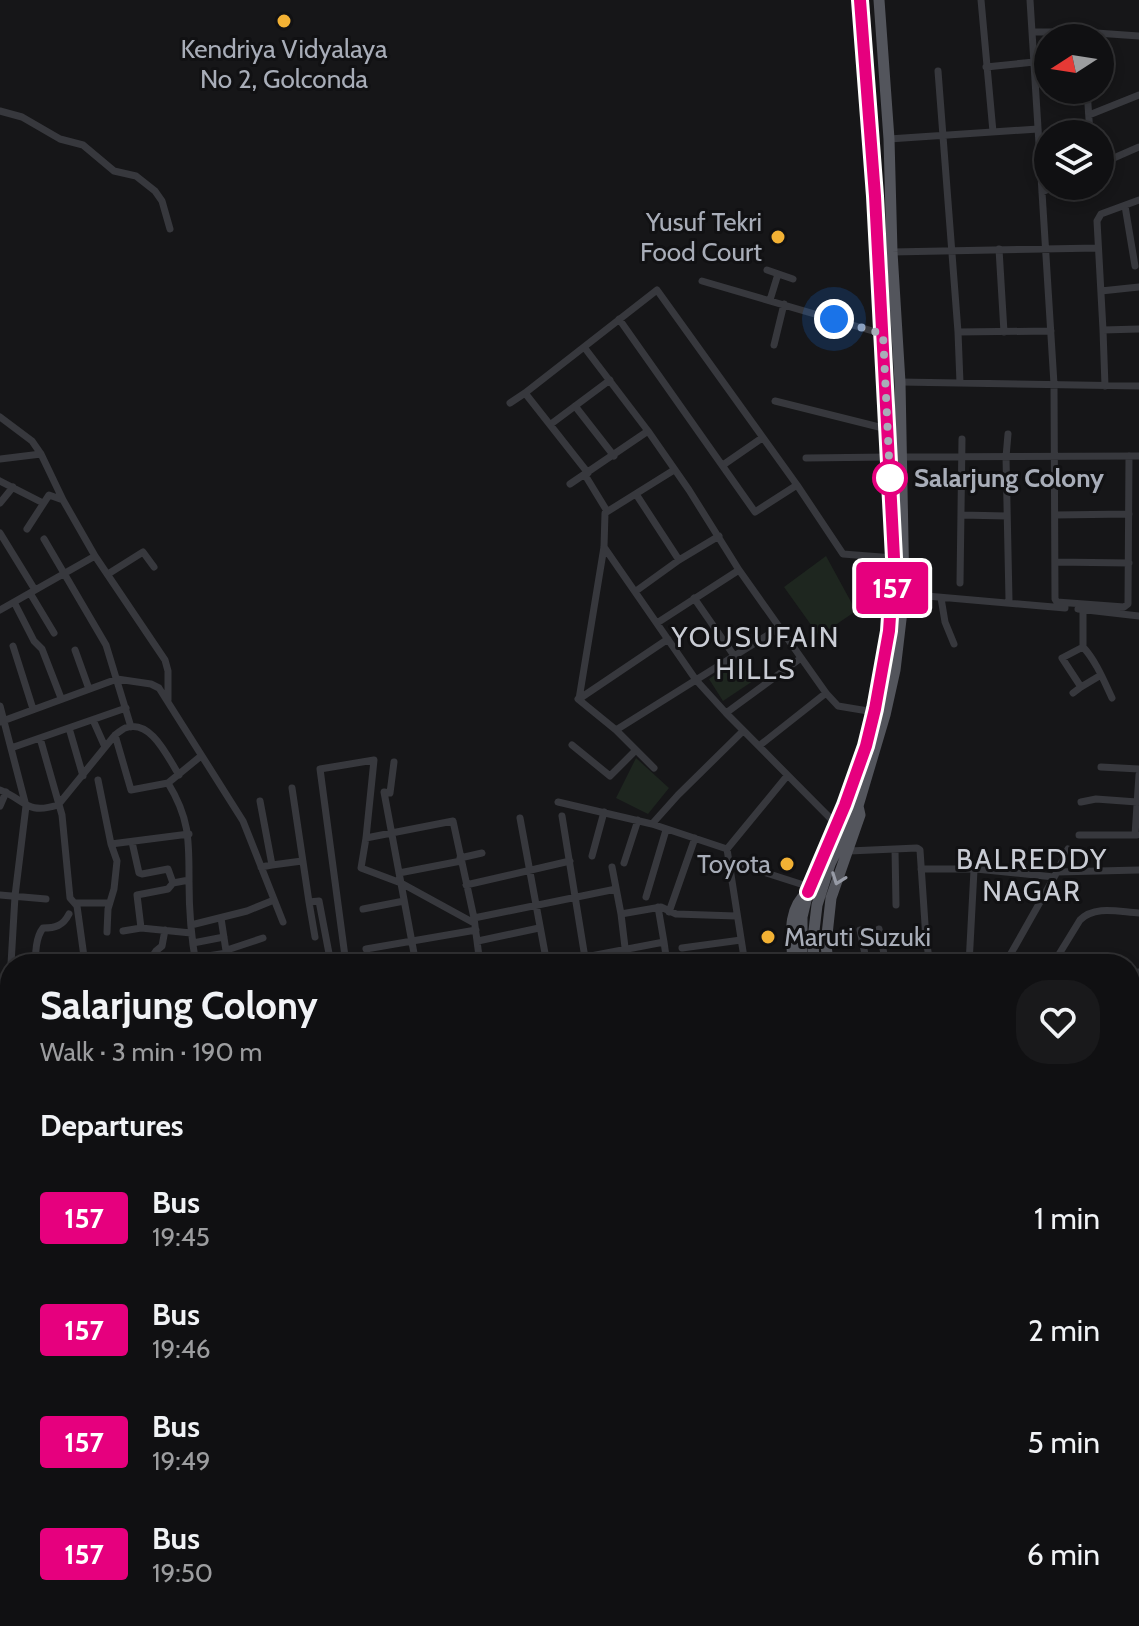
<!DOCTYPE html>
<html lang="en">
<head>
<meta charset="utf-8">
<style>
	body { margin:0; font-family:Cabin,sans-serif; background:#19191b; color:#f1f3f6; height:100vh; display:flex; flex-direction:column; font-size:30px; white-space:nowrap }
	* { box-sizing:border-box; margin:0 }
	p { font-size:26px; color:#9c9d9f }
	.icon { flex:none; width:44px; height:44px; fill:none; stroke:currentColor; stroke-width:2; stroke-linecap:round; stroke-linejoin:round }
	.map { position:relative; flex:1; overflow:hidden }
	.side { position:absolute; left:0px; top:954px; width:1140px; height:672px; display:flex; flex-direction:column; background:#101012; border-radius:32px 32px 0 0; box-shadow:0 4px 12px #0003,0 0 0 2px #303032 }
	.side>* { flex:none }
	.badge { padding:0 16px; border-radius:6px; font-size:28px; line-height:52px }
	.needle { width:52px; rotate:258deg }
	.fabs { position:absolute; left:1034px; top:24px; display:grid; gap:16px }
	.fabs a { display:grid; place-items:center; width:80px; height:80px; border-radius:50%; background:#101012; box-shadow:0 4px 12px #0003,0 0 0 2px #303032; font-size:40px }
	.you { position:absolute; width:40px; height:40px; margin:-20px; border:6px solid #fff; border-radius:50%; background:#1a73e8; box-shadow:0 0 0 12px #1a73e833 }
	.map>.badge { position:absolute; translate:-50% -50%; box-shadow:0 0 0 4px #fff }
	h2 { padding:0 40px; font-size:30px; line-height:72px }
	.round { display:grid; place-items:center; flex:none; width:84px; height:84px; border-radius:32px; background:#19191b }
	.head { display:flex; align-items:center; justify-content:space-between; height:136px; padding:0 40px }
	h1 { font-size:38px; font-weight:700; line-height:60px }
	ul { padding:0; list-style:none }
	li { display:flex; align-items:center; gap:24px; height:112px; padding:0 40px }
	li div { flex:1 }
	li b { display:block; font-size:30px }
	li em { font-style:normal }
	li .badge { min-width:88px; font-weight:700; text-align:center }
	.map>svg:first-child { display:block }
	.green { fill:#1e261f }
	.lines { fill:none; stroke-linecap:round; stroke-linejoin:round }
	.stream { stroke:#2c353c; stroke-width:2 }
	.minor { stroke:#37383d; stroke-width:7 }
	.tertiary { stroke:#37383d; stroke-width:9 }
	.primary { stroke:#53555c; stroke-width:11 }
	.oneway { stroke:#979ba6 }
	.line-casing { stroke:#fff; stroke-width:18 }
	.line { stroke:#e6007e; stroke-width:12 }
	.walk { stroke:#a8adb8; stroke-width:8; stroke-dasharray:0 14.4 }
	.poi-dot { fill:#f2b134; stroke:#111113; stroke-width:3 }
	.stop-dot { fill:#fff; stroke:#e6007e; stroke-width:4 }
	.labels { text-anchor:middle; stroke-width:6; stroke-linejoin:round; paint-order:stroke }
	.poi-label { font-size:26px; fill:#a8adb8; stroke:#111113; text-anchor:end }
	.stop-label { font-size:26px; font-weight:bold; fill:#a8adb8; stroke:#111113; text-anchor:start }
	.neighbourhood-label { font-size:28px; letter-spacing:2px; fill:#c9ccd4; stroke:#111113 }
</style>
</head>
<body>
<div class="map">
<svg width="1139" height="1626" viewBox="0 0 1139 1626">
	<rect width="100%" height="100%" fill="#161618"/>
	<path class="green" d="M 826,556 L 856,611 L 819,636 L 784,587 Z
		M 739,658 L 753,681 L 723,701 L 709,679 Z
		M 636,758 L 669,788 L 648,814 L 616,798 Z"/>
	<g class="lines">
		<path class="stream" d="M 351,1626 L 355,1616"/>
		<path class="minor" d="M 981,0 L 993,132
			M 1030,0 L 1054,384 L 1055,599 L 1057,602 L 1124,607 L 1128,604 L 1129,456
			M 1032,32 L 1082,32 L 1139,36
			M 986,67 L 1034,62
			M 938,71 L 958,332 L 960,383
			M 1087,90 L 1090,134
			M 0,111 L 22,117 L 60,139 L 83,145 L 114,171 L 136,176 L 155,191 L 162,201 L 170,229
			M 1089,115 L 1139,95
			M 889,139 L 1038,129
			M 1100,164 L 1139,147
			M 1042,192 L 1054,186
			M 1125,206 L 1135,266
			M 999,249 L 1004,332
			M 892,252 L 1098,248
			M 767,270 L 793,279
			M 702,281 L 883,334
			M 1101,291 L 1139,287
			M 770,300 L 778,274
			M 619,319 L 755,512 L 797,485
			M 1103,330 L 1139,329
			M 958,332 L 1051,331
			M 774,345 L 784,304
			M 584,347 L 648,431 L 689,490 L 739,570 L 826,693 L 838,706 L 874,712
			M 900,382 L 1139,386
			M 1105,386 L 1103,330 L 1097,221 L 1101,214 L 1139,200
			M 525,393 L 657,290 L 797,485 L 843,554 L 894,558
			M 775,401 L 887,429
			M 510,403 L 525,393 L 588,473
			M 575,406 L 614,456
			M 0,417 L 32,441 L 41,454 L 63,500 L 95,556 L 165,660 L 168,671 L 168,700
			M 551,424 L 610,380
			M 1008,434 L 1006,457 L 1009,600
			M 901,457 L 1139,456
			M 806,458 L 888,457
			M 0,459 L 41,454
			M 723,465 L 762,438
			M 585,475 L 607,511
			M 0,481 L 43,503
			M 570,484 L 648,431
			M 636,494 L 679,560
			M 0,503 L 13,487
			M 961,515 L 1007,516
			M 1055,515 L 1129,514
			M 27,529 L 49,495 L 63,500
			M 0,533 L 35,590
			M 44,539 L 106,645 L 131,727
			M 604,547 L 696,680 L 726,713 L 836,824
			M 1055,562 L 1129,563
			M 108,574 L 143,552 L 154,567
			M 960,583 L 962,439
			M 636,591 L 679,560 L 719,536
			M 30,593 L 54,633
			M 904,594 L 1065,608
			M 694,598 L 735,657
			M 941,598 L 945,622 L 954,644
			M 14,602 L 34,641 L 42,649 L 61,698
			M 1078,609 L 1139,616
			M 1083,609 L 1083,647
			M 0,610 L 95,556
			M 657,623 L 739,570
			M 13,646 L 33,709
			M 75,650 L 89,689
			M 1081,687 L 1101,675
			M 1073,693 L 1081,687 L 1062,658 L 1083,647 C 1096,661 1104,681 1112,698
			M 578,699 L 616,730 L 654,768
			M 579,699 L 604,547 L 605,513 L 674,470
			M 579,699 L 668,639
			M 0,706 L 26,806 L 15,896 L 11,964
			M 726,713 L 801,658
			M 93,720 L 105,747
			M 0,722 L 117,679 L 151,684 L 159,688 L 243,821 L 283,922
			M 69,728 L 83,776
			M 616,730 L 779,628
			M 115,735 L 131,790 L 168,783 L 201,756
			M 40,738 L 62,815 L 70,898 L 77,906 L 85,964
			M 572,745 L 610,776 L 636,750
			M 759,746 L 826,693
			M 11,748 L 126,708
			M 394,762 L 390,793 L 384,792 L 416,964
			M 1101,767 L 1139,769
			M 98,780 L 111,844 L 189,834
			M 168,783 C 190,819 189,841 189,881 C 189,909 191,937 196,964
			M 292,788 L 309,902 L 319,901 L 331,964
			M 0,790 C 26,800 26,815 58,805 L 115,735 C 115,735 124,728 125,728 C 151,718 168,758 179,775
			M 260,801 L 272,865 L 261,867
			M 558,802 L 652,824 L 727,849
			M 1081,802 L 1096,799 L 1137,802
			M 0,806 L 6,792
			M 562,816 L 586,964
			M 520,818 L 547,964
			M 652,824 L 678,795 L 743,731
			M 1079,835 L 1137,835
			M 1135,835 L 1139,775
			M 366,838 L 453,821 L 474,918 L 480,964
			M 132,842 L 139,873 L 142,874 L 168,869 L 173,883
			M 895,849 L 896,905
			M 849,851 L 917,848 L 920,850 L 926,939 L 930,964
			M 592,856 L 604,812
			M 460,858 L 482,853
			M 729,861 L 810,887
			M 624,863 L 638,820
			M 272,865 L 302,861
			M 612,867 L 621,914 L 627,964
			M 921,869 L 976,869 L 1054,877
			M 1057,872 L 1139,870
			M 399,873 L 461,861
			M 466,885 L 570,861
			M 0,895 L 46,899
			M 646,897 L 666,830
			M 309,902 L 315,937
			M 75,903 L 109,903
			M 658,907 L 664,942
			M 363,909 L 404,901
			M 669,912 L 695,838
			M 621,914 L 661,907 L 676,914 L 736,916
			M 221,918 L 228,964
			M 474,918 L 616,889
			M 191,925 L 247,911 L 274,900
			M 141,928 L 137,895 L 168,889 L 173,883 L 189,880
			M 879,929 L 886,964
			M 860,930 L 867,964
			M 123,931 L 141,928 L 191,933
			M 107,932 L 108,909 L 114,889 L 117,861 L 111,844
			M 478,941 L 539,928
			M 193,943 L 224,937
			M 682,948 L 741,940
			M 366,949 L 476,930
			M 227,950 L 263,938
			M 195,958 L 227,953
			M 287,962 L 330,960
			M 36,964 C 35,953 36,937 43,928 C 55,928 63,926 69,914
			M 147,964 L 156,951 L 162,946 L 165,930
			M 346,964 L 320,769 L 374,760 L 366,838 L 361,868 L 401,883 L 474,923
			M 549,964 L 664,942 L 667,963
			M 745,964 L 727,849 L 787,776
			M 969,964 L 974,870
			M 1005,964 L 1057,872 L 1068,849
			M 1053,964 L 1080,920 C 1095,905 1119,912 1139,913
			M 9,987 L 10,974
			M 1130,1004 L 1139,1003
			M 1130,1043 L 1139,1044
			M 0,1056 L 1,1053 L 10,1054
			M 1130,1108 L 1139,1106
			M 1130,1138 L 1139,1137
			M 0,1141 L 3,1083
			M 0,1162 L 10,1158
			M 1130,1175 L 1139,1175
			M 0,1201 L 10,1206
			M 1130,1209 L 1139,1209
			M 0,1239 L 10,1244
			M 1130,1269 L 1139,1262
			M 0,1275 L 10,1280
			M 0,1324 L 10,1325
			M 1130,1328 L 1139,1328
			M 1130,1366 L 1139,1366
			M 0,1400 L 9,1432
			M 1130,1406 L 1139,1406
			M 0,1442 L 10,1439
			M 1130,1447 L 1139,1447
			M 1130,1489 L 1139,1488
			M 6,1492 L 10,1508
			M 1130,1543 L 1139,1544
			M 0,1610 L 10,1607
			M 1130,1614 L 1139,1615
			M 93,1616 L 96,1626
			M 247,1616 L 251,1626
			M 301,1616 L 305,1626
			M 451,1616 L 493,1626
			M 663,1616 L 665,1626
			M 762,1616 L 764,1626
			M 809,1616 L 811,1626
			M 115,1626 L 141,1616
			M 390,1626 L 392,1616
			M 674,1626 L 701,1621 L 702,1626
			M 820,1626 L 870,1616
			M 1013,1626 L 1014,1616
			M 1061,1626 L 1062,1616"/>
		<path class="tertiary" d="M 1130,975 L 1139,973
			M 0,1494 L 10,1491
			M 918,1616 L 920,1626"/>
		<path class="primary" d="M 793,964 C 792,939 786,909 808,892
			M 802,964 L 802,917 L 808,892 L 845,805 L 866,746 L 875,709 L 889,631 L 894,558 L 875,196 L 860,0
			M 814,964 L 813,939 L 817,905 L 830,864 L 858,806 L 885,715 L 895,670 L 904,594 L 900,382 L 892,252 L 889,139 L 879,0
			M 828,964 L 826,944 L 831,898 L 860,815 L 858,806
			M 580,1626 L 586,1616
			M 597,1626 L 603,1616"/>
	</g>
	<defs><path id="oneway-chevron" d="M-2-3.5L2.5 0L-2 3.5" fill="none" stroke-width="1.6" stroke-linecap="round" stroke-linejoin="round" transform="scale(2)"/></defs>
	<use class="oneway" href="#oneway-chevron" transform="translate(838 879) rotate(110)"/>
	<g class="lines">
		<defs>
			<path id="line" d="M 808,892 L 845,805 L 866,746 L 875,709 L 889,631 L 894,558 L 875,196 L 860,0"/>
		</defs>
		<use href="#line" class="line-casing"/>
		<use href="#line" class="line"/>
		<path class="walk" d="M 834,319 L 883,334 L 890,478"/>
	</g>
	<g class="poi-dot">
		<circle cx="284" cy="21" r="8"/>
		<circle cx="778" cy="237" r="8"/>
		<circle cx="787" cy="864" r="8"/>
		<circle cx="768" cy="937" r="8"/>
	</g>
	<circle class="stop-dot" cx="890" cy="478" r="16"/>
	<g class="labels">
		<g class="poi-label">
			<text x="284" y="58" text-anchor="middle">Kendriya Vidyalaya<tspan x="284" dy="30">No 2, Golconda</tspan></text>
			<text x="762" y="231">Yusuf Tekri<tspan x="762" dy="30">Food Court</tspan></text>
			<text x="771" y="873">Toyota</text>
			<text x="784" y="946" text-anchor="start">Maruti Suzuki</text>
		</g>
		<g class="stop-label">
			<text x="914" y="487">Salarjung Colony</text>
		</g>
		<g class="neighbourhood-label">
			<text x="756" y="647">YOUSUFAIN<tspan x="756" dy="32">HILLS</tspan></text>
			<text x="1032" y="869">BALREDDY<tspan x="1032" dy="32">NAGAR</tspan></text>
		</g>
	</g>
</svg>
<div class="fabs">
<a><svg class="needle" viewBox="-14 -14 28 28"><path d="M0-13l5 13h-10z" fill="#e53935"/><path d="M0 13l5-13h-10z" fill="#9c9d9f"/></svg></a>
<a><svg class="icon" aria-label="layers" viewBox="0 0 24 24"><path d="M12 4l9 5-9 5-9-5zM3 14l9 5 9-5"/></svg></a>
</div>
<div class="you" style="left:834px;top:319px"></div>
<b class="badge" style="left:892px;top:588px;background:#e6007e;color:#fff">157</b>
<section class="side">
<div class="head"><div><h1>Salarjung Colony</h1><p>Walk · 3 min · 190 m</p></div><a class="round"><svg class="icon" aria-label="heart" viewBox="0 0 24 24"><path d="M12 20l-8-8c-3-5 5-10 8-4 3-6 11-1 8 4z"/></svg></a></div>
<h2>Departures</h2>
<ul>
<li><span class="badge" style="background:#e6007e;color:#fff">157</span><div><b>Bus</b><p>19:45</p></div><em>1 min</em></li>
<li><span class="badge" style="background:#e6007e;color:#fff">157</span><div><b>Bus</b><p>19:46</p></div><em>2 min</em></li>
<li><span class="badge" style="background:#e6007e;color:#fff">157</span><div><b>Bus</b><p>19:49</p></div><em>5 min</em></li>
<li><span class="badge" style="background:#e6007e;color:#fff">157</span><div><b>Bus</b><p>19:50</p></div><em>6 min</em></li>
</ul>
</section>
</div>
</body>
</html>
